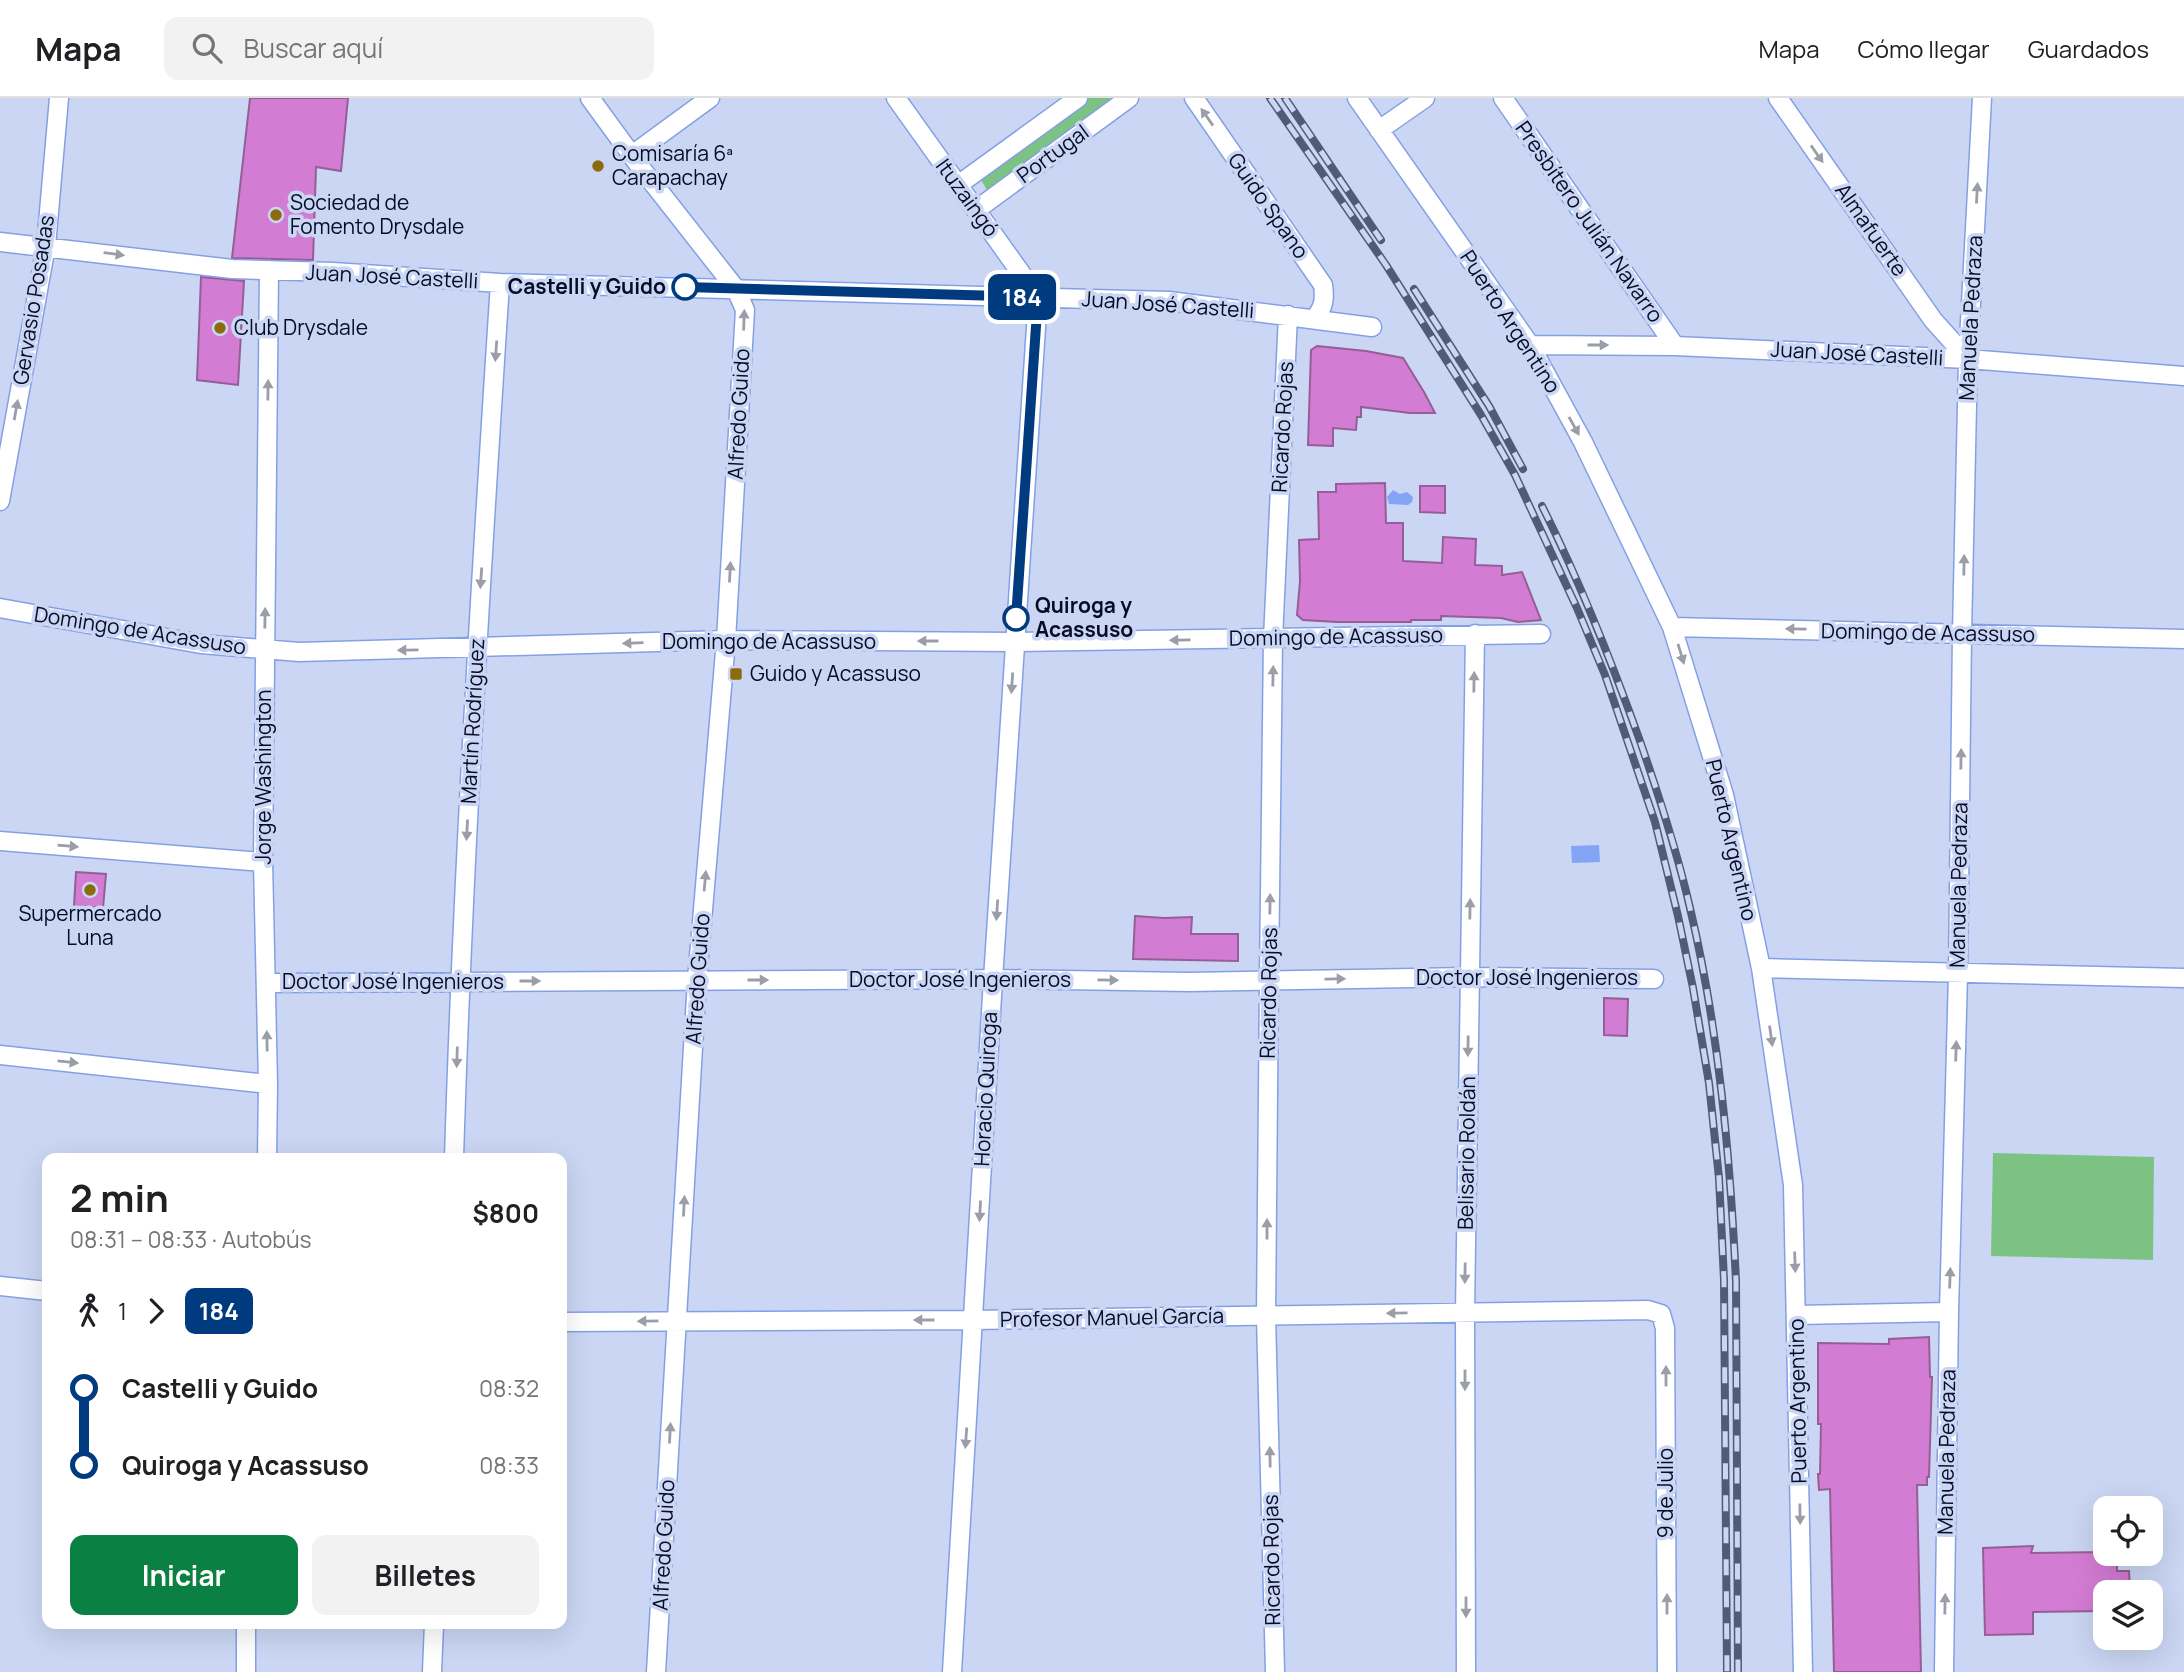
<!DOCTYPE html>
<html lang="es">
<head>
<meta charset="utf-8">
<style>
	body { margin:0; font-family:Manrope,sans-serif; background:#f2f2f2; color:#202124; height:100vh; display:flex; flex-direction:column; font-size:26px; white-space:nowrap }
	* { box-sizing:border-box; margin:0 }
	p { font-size:23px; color:#757577 }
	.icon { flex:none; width:38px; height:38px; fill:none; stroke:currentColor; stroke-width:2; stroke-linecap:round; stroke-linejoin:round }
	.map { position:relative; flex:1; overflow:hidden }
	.panel { position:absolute; left:42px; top:1055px; width:525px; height:476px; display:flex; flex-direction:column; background:#fff; border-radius:14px; box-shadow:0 7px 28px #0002 }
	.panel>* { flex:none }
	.badge { padding:0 14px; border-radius:10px; font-size:24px; line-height:46px }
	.controls { position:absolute; left:2093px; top:1398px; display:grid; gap:14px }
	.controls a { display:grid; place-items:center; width:70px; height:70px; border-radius:14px; background:#fff; box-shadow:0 7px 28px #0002; font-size:35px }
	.map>.badge { position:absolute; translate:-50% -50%; box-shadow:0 0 0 4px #fff }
	.legs { display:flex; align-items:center; gap:10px; height:77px; padding:0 28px; font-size:23px }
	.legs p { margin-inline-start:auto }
	.overview { display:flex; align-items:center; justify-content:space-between; height:119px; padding:0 28px }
	h1 { font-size:38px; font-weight:700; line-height:52px }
	.action { display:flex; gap:14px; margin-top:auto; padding:14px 28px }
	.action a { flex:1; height:80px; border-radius:14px; background:#0b8043; color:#fff; font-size:28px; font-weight:700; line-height:80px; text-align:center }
	.action a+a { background:#f2f2f2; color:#202124 }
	ul { padding:0 28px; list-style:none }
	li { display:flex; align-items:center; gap:24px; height:77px; font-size:26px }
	li i { display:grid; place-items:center; width:10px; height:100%; margin:0 9px; background:currentColor }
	li i::after { content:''; width:18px; height:18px; margin:-9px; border:5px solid; border-radius:50%; background:#fff }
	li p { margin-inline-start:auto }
	li:first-child i { background:linear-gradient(#0000 50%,currentColor 0) }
	li:last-child i { background:linear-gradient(currentColor 50%,#0000 0) }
	header { display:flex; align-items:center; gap:42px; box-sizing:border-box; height:98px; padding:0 35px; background:#fff; border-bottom:2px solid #e0e0e0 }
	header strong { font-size:33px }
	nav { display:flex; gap:38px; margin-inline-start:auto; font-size:24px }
	.search { width:490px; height:63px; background:#f2f2f2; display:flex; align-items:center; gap:18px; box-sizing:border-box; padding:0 24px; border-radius:14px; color:#757577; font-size:26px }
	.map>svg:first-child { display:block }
	.green { fill:#7cc383 }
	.water { fill:#84a4f5 }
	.building { fill:#d37cd3; stroke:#965e96; stroke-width:2 }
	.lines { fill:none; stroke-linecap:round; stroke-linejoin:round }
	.street-casing { stroke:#84a0e5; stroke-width:21 }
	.street { stroke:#fff; stroke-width:18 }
	.rail-casing { stroke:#525b76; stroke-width:8 }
	.rail { stroke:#cad6f3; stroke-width:5; stroke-dasharray:16; stroke-linecap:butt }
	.oneway { fill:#9b9ea8 }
	.line-1-casing { stroke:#fff; stroke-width:16 }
	.line-1 { stroke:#003b80; stroke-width:10 }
	.poi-dot { fill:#8b6b0c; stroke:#cad6f3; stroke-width:2.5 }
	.stop-1-dot { fill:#fff; stroke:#003b80; stroke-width:3.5 }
	.labels { text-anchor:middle; stroke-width:7; stroke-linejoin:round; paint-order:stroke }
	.poi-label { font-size:21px; fill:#050c25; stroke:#cad6f3; text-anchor:start }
	.street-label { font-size:21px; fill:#050c25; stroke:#cad6f3 }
	.stop-label { font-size:21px; font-weight:bold; fill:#050c25; stroke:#cad6f3; text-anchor:end }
</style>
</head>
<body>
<header>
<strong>Mapa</strong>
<div class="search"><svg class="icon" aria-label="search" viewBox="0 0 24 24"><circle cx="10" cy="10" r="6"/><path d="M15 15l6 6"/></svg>Buscar aquí</div>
<nav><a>Mapa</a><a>Cómo llegar</a><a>Guardados</a></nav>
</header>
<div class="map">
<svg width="2184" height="1574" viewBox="0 0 2184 1574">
	<rect width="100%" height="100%" fill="#cad6f3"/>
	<path class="green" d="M 1087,0 L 1119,0 L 989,95 L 979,79 Z
		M 1993,1055 L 2154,1059 L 2153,1162 L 1991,1158 Z"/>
	<path class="water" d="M 1393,392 L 1400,396 L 1407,394 L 1413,399 L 1412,404 L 1408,407 L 1389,406 L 1387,399 Z
		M 1599,747 L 1600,764 L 1572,765 L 1571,748 Z"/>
	<path class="building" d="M 250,0 L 348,0 L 341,73 L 316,69 L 313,162 L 232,160 Z
		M 201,179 L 244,183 L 238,287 L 197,282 Z
		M 1317,248 L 1366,253 L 1403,260 L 1424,294 L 1435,315 L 1410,315 L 1361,309 L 1361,319 L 1357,319 L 1356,332 L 1333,330 L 1333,348 L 1308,347 L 1311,252 Z
		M 1385,385 L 1386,425 L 1403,425 L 1403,463 L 1442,465 L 1443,439 L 1476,441 L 1475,467 L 1502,468 L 1502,477 L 1522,474 L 1541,522 L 1518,524 L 1501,520 L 1441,518 L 1441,522 L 1411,522 L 1411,524 L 1337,524 L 1303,522 L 1297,517 L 1300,483 L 1299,442 L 1319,441 L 1318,394 L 1336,394 L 1336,386 Z
		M 1420,388 L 1445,388 L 1445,415 L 1420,414 Z
		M 76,774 L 106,776 L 103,810 L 74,808 Z
		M 1135,818 L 1164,820 L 1192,819 L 1191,836 L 1238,836 L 1238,863 L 1133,861 Z
		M 1604,900 L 1628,901 L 1627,938 L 1604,937 Z
		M 1929,1239 L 1930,1279 L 1932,1279 L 1929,1379 L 1927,1379 L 1927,1387 L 1917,1387 L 1921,1574 L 1834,1574 L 1830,1391 L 1819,1392 L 1818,1376 L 1820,1376 L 1821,1326 L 1818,1326 L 1818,1245 L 1889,1246 L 1889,1241 Z
		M 2033,1448 L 2031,1455 L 2105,1454 L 2105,1456 L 2117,1456 L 2117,1473 L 2129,1473 L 2130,1490 L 2118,1491 L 2118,1494 L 2105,1494 L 2105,1513 L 2033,1514 L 2033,1536 L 1985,1537 L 1983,1450 Z"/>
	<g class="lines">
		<defs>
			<path id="street" d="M 590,0 L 641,70 L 736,191 L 745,212 L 726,542 L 697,882 L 656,1574
				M 896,0 L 1038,199
				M 1194,0 L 1323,187 C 1325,201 1324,209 1315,220
				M 1357,0 L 1530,247 L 1583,344 L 1672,529 L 1724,697 L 1761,870 L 1793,1087 L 1803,1574
				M 1503,0 L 1675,248
				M 1778,0 L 1933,222 L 1968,261
				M 1379,32 L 1425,0
				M 632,57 L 710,0
				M 958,87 L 1078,0
				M 976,112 L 1129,0
				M 0,144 L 232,171 L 333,174 L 500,185 L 1169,203 L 1372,229
				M 1530,247 L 1675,248 L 1968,261 L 2184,278
				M 0,403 L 46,148 L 59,0
				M 0,510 L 201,546 L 299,554 L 726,542 L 1015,544 L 1541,536
				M 1672,529 L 2184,541
				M 0,743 L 263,764
				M 1761,870 L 2184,880
				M 266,885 L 993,881 L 1189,884 L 1469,879 L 1654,881
				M 0,957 L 268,986
				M 267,1060 L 268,986 L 263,764 L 269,172
				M 454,1060 C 463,768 481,477 500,185
				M 0,1188 L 47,1193
				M 1797,1217 L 1949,1214
				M 562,1224 L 973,1222 L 1648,1212 L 1661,1216 L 1665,1230 L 1667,1574
				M 246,1574 L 246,1526
				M 432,1574 L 434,1526
				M 952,1574 L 993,881 L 1038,199
				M 1275,1574 L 1266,1218 L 1269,881 L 1273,541 L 1288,217
				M 1466,1574 L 1465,1214 L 1475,536
				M 1944,1574 L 1949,1214 L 1958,876 L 1962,535 L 1968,261 L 1982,0"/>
		</defs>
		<use href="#street" class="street-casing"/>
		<use href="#street" class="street"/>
		<defs>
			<path id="rail" d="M 1270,0 L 1386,167 L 1481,317 L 1515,377 L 1577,510 L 1605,577 L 1655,724 L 1678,818 L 1693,890 L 1709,985 L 1719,1080 L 1724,1182 L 1727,1574
				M 1285,0 L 1381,142
				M 1414,191 L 1489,308 L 1523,371
				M 1542,408 C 1580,484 1611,562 1640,643 C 1659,698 1677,753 1690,810 C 1719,932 1730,1058 1736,1183 L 1738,1574"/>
		</defs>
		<use href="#rail" class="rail-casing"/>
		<use href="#rail" class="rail"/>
	</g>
	<defs><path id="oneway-solid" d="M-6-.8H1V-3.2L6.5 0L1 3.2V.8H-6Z" transform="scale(1.75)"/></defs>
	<g class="oneway">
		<use href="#oneway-solid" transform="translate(1207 19) rotate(-125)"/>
		<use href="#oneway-solid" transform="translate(1817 56) rotate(55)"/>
		<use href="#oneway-solid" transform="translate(1977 95) rotate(-87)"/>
		<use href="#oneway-solid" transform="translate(114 156) rotate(7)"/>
		<use href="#oneway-solid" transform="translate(744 222) rotate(-88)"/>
		<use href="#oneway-solid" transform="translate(1598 247)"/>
		<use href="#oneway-solid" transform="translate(496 253) rotate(94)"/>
		<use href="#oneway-solid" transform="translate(268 292) rotate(-89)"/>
		<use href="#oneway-solid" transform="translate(16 312) rotate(-80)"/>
		<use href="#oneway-solid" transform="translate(1574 328) rotate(61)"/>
		<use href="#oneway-solid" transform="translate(1964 467) rotate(-89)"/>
		<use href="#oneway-solid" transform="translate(730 474) rotate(-87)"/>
		<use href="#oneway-solid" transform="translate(481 480) rotate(94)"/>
		<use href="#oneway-solid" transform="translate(265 520) rotate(-89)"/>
		<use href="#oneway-solid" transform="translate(1796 531) rotate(-179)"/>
		<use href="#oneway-solid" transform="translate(1180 542) rotate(179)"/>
		<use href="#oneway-solid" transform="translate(928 543) rotate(-180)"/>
		<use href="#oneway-solid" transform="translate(633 545) rotate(178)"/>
		<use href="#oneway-solid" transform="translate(408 552) rotate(179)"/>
		<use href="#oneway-solid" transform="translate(1681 556) rotate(73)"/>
		<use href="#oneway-solid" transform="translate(1273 578) rotate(-89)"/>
		<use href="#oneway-solid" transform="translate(1474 584) rotate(-89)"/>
		<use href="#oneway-solid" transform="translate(1012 585) rotate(94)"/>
		<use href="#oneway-solid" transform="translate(1961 661) rotate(-89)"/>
		<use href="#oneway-solid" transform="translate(467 732) rotate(93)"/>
		<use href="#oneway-solid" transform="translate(68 748) rotate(5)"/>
		<use href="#oneway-solid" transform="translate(705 783) rotate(-85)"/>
		<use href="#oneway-solid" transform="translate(1270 806) rotate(-89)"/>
		<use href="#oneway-solid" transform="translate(1470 811) rotate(-89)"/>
		<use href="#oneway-solid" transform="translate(997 812) rotate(94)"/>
		<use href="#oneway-solid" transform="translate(1335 881) rotate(-1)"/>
		<use href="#oneway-solid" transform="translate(758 882)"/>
		<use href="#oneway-solid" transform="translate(1108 882) rotate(1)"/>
		<use href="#oneway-solid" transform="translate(530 883)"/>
		<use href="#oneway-solid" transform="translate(1771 938) rotate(82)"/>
		<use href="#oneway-solid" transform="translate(267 943) rotate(-91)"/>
		<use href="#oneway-solid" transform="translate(1468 948) rotate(91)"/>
		<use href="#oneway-solid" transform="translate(1956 953) rotate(-88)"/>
		<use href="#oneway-solid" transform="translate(457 959) rotate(92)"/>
		<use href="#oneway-solid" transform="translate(68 964) rotate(6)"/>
		<use href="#oneway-solid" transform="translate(684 1108) rotate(-87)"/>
		<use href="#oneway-solid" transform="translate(980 1113) rotate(93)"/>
		<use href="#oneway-solid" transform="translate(1267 1131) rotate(-90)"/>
		<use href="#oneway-solid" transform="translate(1795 1164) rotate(88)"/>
		<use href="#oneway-solid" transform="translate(1465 1175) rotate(91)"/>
		<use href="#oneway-solid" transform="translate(1950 1180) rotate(-88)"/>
		<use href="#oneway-solid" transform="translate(1397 1215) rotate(179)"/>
		<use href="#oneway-solid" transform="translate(924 1222) rotate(180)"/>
		<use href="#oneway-solid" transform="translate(648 1223) rotate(179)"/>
		<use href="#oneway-solid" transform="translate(1666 1278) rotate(-90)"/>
		<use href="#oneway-solid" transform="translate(1465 1282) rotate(90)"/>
		<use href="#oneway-solid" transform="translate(670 1335) rotate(-87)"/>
		<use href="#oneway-solid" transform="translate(966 1340) rotate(94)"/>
		<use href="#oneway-solid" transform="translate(1270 1359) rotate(-91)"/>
		<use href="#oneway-solid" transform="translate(1800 1416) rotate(89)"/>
		<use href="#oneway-solid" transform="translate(1667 1506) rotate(-90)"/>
		<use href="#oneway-solid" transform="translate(1945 1506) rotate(-89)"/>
		<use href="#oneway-solid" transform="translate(1466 1509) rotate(90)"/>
	</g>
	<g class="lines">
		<defs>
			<path id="line-1" d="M 685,189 L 1038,199 L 1016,520"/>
		</defs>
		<use href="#line-1" class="line-1-casing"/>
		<use href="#line-1" class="line-1"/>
	</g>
	<g class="poi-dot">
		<circle cx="598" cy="68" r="7"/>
		<circle cx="276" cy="117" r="7"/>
		<circle cx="220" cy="230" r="7"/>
		<rect x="729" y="569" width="14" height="14" rx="3.5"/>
		<circle cx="90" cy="792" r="7"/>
	</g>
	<g class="stop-1-dot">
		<circle cx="685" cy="189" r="12"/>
		<circle cx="1016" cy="520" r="12"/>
	</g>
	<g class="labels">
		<g class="poi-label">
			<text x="612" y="63">Comisaría 6ª<tspan x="612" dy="24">Carapachay</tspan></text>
			<text x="290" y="112">Sociedad de<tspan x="290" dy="24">Fomento Drysdale</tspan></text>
			<text x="234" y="237">Club Drysdale</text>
			<text x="750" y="583">Guido y Acassuso</text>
			<text x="90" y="823" text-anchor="middle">Supermercado<tspan x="90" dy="24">Luna</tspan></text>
		</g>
		<g class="street-label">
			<text transform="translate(1053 56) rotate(-36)" y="7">Portugal</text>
			<text transform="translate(967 100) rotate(54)" y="7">Ituzaingó</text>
			<text transform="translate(1268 108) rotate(55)" y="7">Guido Spano</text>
			<text transform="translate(1589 124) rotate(55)" y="7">Presbítero Julián Navarro</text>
			<text transform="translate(1871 132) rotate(55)" y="7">Almafuerte</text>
			<text transform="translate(392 179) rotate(3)" y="7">Juan José Castelli</text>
			<text transform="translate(34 202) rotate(-81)" y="7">Gervasio Posadas</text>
			<text transform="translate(1168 207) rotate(4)" y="7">Juan José Castelli</text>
			<text transform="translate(1971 220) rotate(-87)" y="7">Manuela Pedraza</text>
			<text transform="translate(1510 224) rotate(57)" y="7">Puerto Argentino</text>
			<text transform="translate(1857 256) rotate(3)" y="7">Juan José Castelli</text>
			<text transform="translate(739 316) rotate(-87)" y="7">Alfredo Guido</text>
			<text transform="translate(1283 329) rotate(-87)" y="7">Ricardo Rojas</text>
			<text transform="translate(140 533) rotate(9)" y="7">Domingo de Acassuso</text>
			<text transform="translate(1928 535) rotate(1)" y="7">Domingo de Acassuso</text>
			<text transform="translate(1336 539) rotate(-1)" y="7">Domingo de Acassuso</text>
			<text x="769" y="551">Domingo de Acassuso</text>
			<text transform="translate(473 623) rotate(-87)" y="7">Martín Rodríguez</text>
			<text transform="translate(264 679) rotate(-90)" y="7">Jorge Washington</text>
			<text transform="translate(1731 742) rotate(77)" y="7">Puerto Argentino</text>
			<text transform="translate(1959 787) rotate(-89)" y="7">Manuela Pedraza</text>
			<text x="1527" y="887">Doctor José Ingenieros</text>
			<text transform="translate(698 881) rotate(-86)" y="7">Alfredo Guido</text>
			<text x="960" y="889">Doctor José Ingenieros</text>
			<text x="393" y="891">Doctor José Ingenieros</text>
			<text transform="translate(1269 895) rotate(-89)" y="7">Ricardo Rojas</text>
			<text transform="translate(986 991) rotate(-87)" y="7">Horacio Quiroga</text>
			<text transform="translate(1467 1055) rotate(-89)" y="7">Belisario Roldán</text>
			<text transform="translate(1112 1220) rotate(-1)" y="7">Profesor Manuel García</text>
			<text transform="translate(1798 1303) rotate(-91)" y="7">Puerto Argentino</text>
			<text transform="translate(1947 1354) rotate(-89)" y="7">Manuela Pedraza</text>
			<text transform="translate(1666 1395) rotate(-90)" y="7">9 de Julio</text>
			<text transform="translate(664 1447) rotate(-87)" y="7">Alfredo Guido</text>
			<text transform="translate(1272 1462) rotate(-91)" y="7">Ricardo Rojas</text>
		</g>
		<g class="stop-label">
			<text x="666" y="196">Castelli y Guido</text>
			<text x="1035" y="515" text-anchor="start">Quiroga y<tspan x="1035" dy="24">Acassuso</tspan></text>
		</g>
	</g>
</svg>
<div class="controls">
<a><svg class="icon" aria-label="locate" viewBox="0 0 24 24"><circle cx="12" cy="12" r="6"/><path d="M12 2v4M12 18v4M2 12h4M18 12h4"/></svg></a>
<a><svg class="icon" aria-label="layers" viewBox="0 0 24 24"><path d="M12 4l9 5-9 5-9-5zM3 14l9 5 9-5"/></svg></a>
</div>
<b class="badge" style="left:1022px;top:199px;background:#003b80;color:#fff">184</b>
<section class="panel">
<div class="overview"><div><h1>2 min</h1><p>08:31 – 08:33 · Autobús</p></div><b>$800</b></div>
<div class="legs"><svg class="icon" aria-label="walk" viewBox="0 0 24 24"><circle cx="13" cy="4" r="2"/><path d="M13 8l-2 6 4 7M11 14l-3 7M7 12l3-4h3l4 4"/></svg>1<svg class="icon" aria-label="forward" viewBox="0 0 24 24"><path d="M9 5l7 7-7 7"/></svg><b class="badge" style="background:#003b80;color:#fff">184</b></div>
<ul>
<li><i style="color:#003b80"></i><b>Castelli y Guido</b><p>08:32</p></li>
<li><i style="color:#003b80"></i><b>Quiroga y Acassuso</b><p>08:33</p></li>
</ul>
<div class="action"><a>Iniciar</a><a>Billetes</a></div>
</section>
</div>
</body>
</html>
